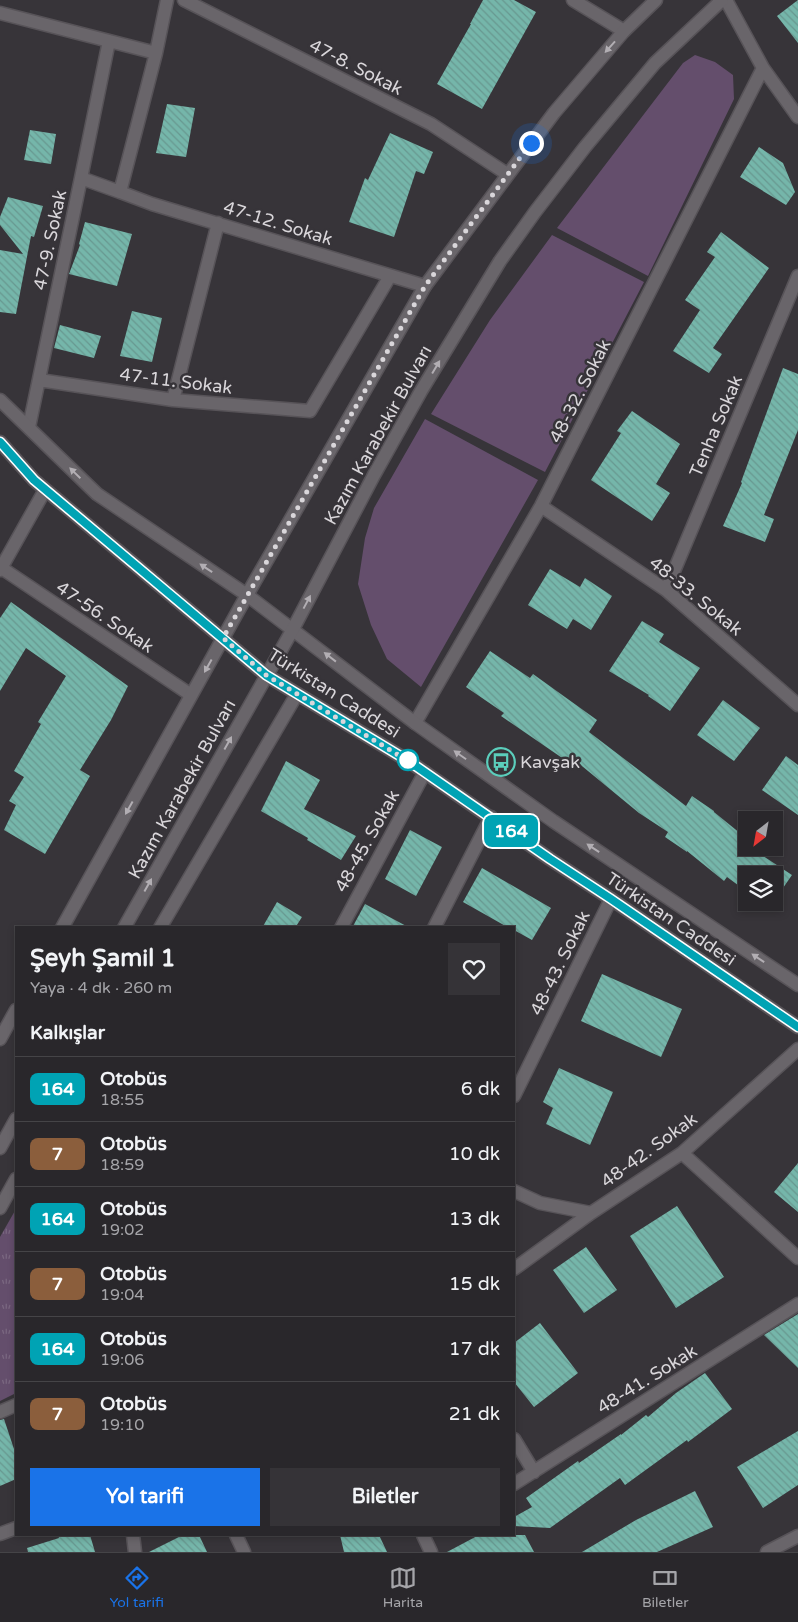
<!DOCTYPE html>
<html lang="tr">
<head>
<meta charset="utf-8">
<style>
	body { margin:0; font-family:"Varela Round",sans-serif; background:#353337; color:#f1f3f6; height:100vh; display:flex; flex-direction:column; font-size:19px; white-space:nowrap }
	* { box-sizing:border-box; margin:0 }
	p { font-size:16px; color:#a5a5a9 }
	.icon { flex:none; width:28px; height:28px; fill:none; stroke:currentColor; stroke-width:2; stroke-linecap:round; stroke-linejoin:round }
	.map { position:relative; flex:1; overflow:hidden }
	.panel { position:absolute; left:15px; top:926px; width:500px; height:610px; display:flex; flex-direction:column; background:#29272b; border-radius:0px; box-shadow:0 2px 8px #0003,0 0 0 1px #454447 }
	.panel>* { flex:none }
	.badge { padding:0 10px; border-radius:8px; font-size:18px; line-height:32px }
	.needle { width:32px; rotate:211deg }
	.tools { position:absolute; left:738px; top:811px; display:grid; gap:10px }
	.tools a { display:grid; place-items:center; width:45px; height:45px; border-radius:0px; background:#29272b; box-shadow:0 2px 8px #0003,0 0 0 1px #454447; font-size:25px }
	.you { position:absolute; width:25px; height:25px; margin:-12px; border:4px solid #fff; border-radius:50%; background:#1a73e8; box-shadow:0 0 0 8px #1a73e833 }
	.map>.badge { position:absolute; translate:-50% -50%; box-shadow:0 0 0 2px #fff }
	h2 { padding:0 15px; font-size:19px; line-height:45px }
	.round { display:grid; place-items:center; flex:none; width:52px; height:52px; border-radius:0px; background:#353337 }
	.overview { display:flex; align-items:center; justify-content:space-between; height:85px; padding:0 15px }
	h1 { font-size:24px; font-weight:800; line-height:38px }
	.action { display:flex; gap:10px; margin-top:auto; padding:10px 15px }
	.action a { flex:1; height:58px; border-radius:0px; background:#1a73e8; color:#fff; font-size:20px; font-weight:800; line-height:58px; text-align:center }
	.action a+a { background:#353337; color:#f1f3f6 }
	ul { padding:0; list-style:none }
	li { display:flex; align-items:center; gap:15px; height:65px; padding:0 15px; border-top:1px solid #454447 }
	li div { flex:1 }
	li b { display:block; font-size:19px }
	li em { font-style:normal }
	li .badge { min-width:55px; font-weight:700; text-align:center }
	.menu { display:flex; justify-content:space-around; align-items:center; height:70px; border-top:1px solid #454447; background:#29272b; font-size:14px; color:#a5a5a9 }
	.menu a { display:grid; justify-items:center; gap:2px }
	.menu .active { color:#1a73e8 }
	.map>svg:first-child { display:block }
	.grass { fill:#644e6c }
	.park { fill:url(#park-tufts) }
	.building { fill:url(#building-back-hatch) }
	.lines { fill:none; stroke-linecap:round; stroke-linejoin:round }
	.minor-casing { stroke:#575358; stroke-width:15 }
	.tertiary-casing { stroke:#575358; stroke-width:15 }
	.secondary-casing { stroke:#575358; stroke-width:15 }
	.minor { stroke:#69656a; stroke-width:12 }
	.tertiary { stroke:#69656a; stroke-width:12 }
	.secondary { stroke:#69656a; stroke-width:12 }
	.oneway { fill:#b2aeb3 }
	.line-casing { stroke:#fff; stroke-width:11 }
	.line { stroke:#00a3b4; stroke-width:8 }
	.walk { stroke:#d9d6da; stroke-width:5; stroke-dasharray:0 9 }
	.stop-dot { fill:#fff; stroke:#00a3b4; stroke-width:2.5 }
	.labels { text-anchor:middle; stroke-width:5; stroke-linejoin:round; paint-order:stroke }
	.street-label { font-size:18px; fill:#d9d6da; stroke:#373439 }
	.poi-label { font-size:18px; fill:#d9d6da; stroke:#373439; text-anchor:start }
</style>
</head>
<body>
<div class="map">
<svg width="798" height="1552" viewBox="0 0 798 1552">
	<defs>
		<pattern id="park-tufts" width="24" height="20" patternUnits="userSpaceOnUse" patternTransform="scale(1.25)"><rect width="24" height="20" fill="#644e6c"/><path d="M3 7l-1-3M5 7V3M7 7l1-3M15 17l-1-3M17 17v-4M19 17l1-3" fill="none" stroke="#7a6780"/></pattern>
		<pattern id="building-back-hatch" width="6" height="6" patternUnits="userSpaceOnUse" patternTransform="scale(1.25)"><rect width="6" height="6" fill="#75b6aa"/><path d="M-1 5l2 2M0 0l6 6M5-1l2 2" fill="none" stroke="#689890"/></pattern>
	</defs>
	<rect width="100%" height="100%" fill="#373439"/>
	<path class="grass" d="M 695,55 L 715,62 L 733,75 L 734,99 L 648,276 L 557,228 L 683,63 Z
		M 552,235 L 644,282 L 545,472 L 431,414 L 490,320 Z
		M 425,419 L 538,480 L 421,687 L 387,659 L 371,625 L 358,584 L 365,538 L 374,508 Z"/>
	<path class="park" d="M 16,1209 L 16,1393 L 0,1401 L 0,1237 Z"/>
	<path class="building" d="M 483,0 L 514,0 L 536,12 L 482,109 L 437,84 L 471,24 L 470,24 Z
		M 798,0 L 798,43 L 777,16 Z
		M 167,104 L 195,108 L 186,157 L 156,153 Z
		M 30,130 L 56,134 L 51,164 L 24,160 Z
		M 390,133 L 433,152 L 424,174 L 416,171 L 394,237 L 349,222 L 365,178 L 368,180 Z
		M 759,147 L 783,163 L 795,192 L 786,205 L 740,177 Z
		M 8,197 L 43,206 L 34,237 L 31,236 L 16,314 L 0,312 L 0,250 L 23,254 L 0,225 L 0,217 Z
		M 85,222 L 132,234 L 117,286 L 69,274 L 80,245 L 79,244 Z
		M 721,232 L 769,268 L 713,348 L 722,354 L 709,373 L 673,351 L 700,310 L 685,300 L 715,257 L 707,252 Z
		M 132,311 L 162,318 L 152,362 L 120,356 Z
		M 60,325 L 101,336 L 94,358 L 54,348 Z
		M 783,368 L 798,374 L 798,430 L 764,515 L 774,519 L 765,542 L 723,526 L 742,483 L 741,482 Z
		M 632,411 L 680,444 L 656,484 L 670,493 L 652,521 L 591,480 L 621,433 L 617,431 Z
		M 550,569 L 580,587 L 585,578 L 612,596 L 591,630 L 573,619 L 567,629 L 528,605 Z
		M 11,602 L 128,686 L 111,720 L 80,770 L 90,776 L 45,854 L 4,830 L 16,805 L 9,801 L 24,777 L 14,771 L 41,724 L 38,722 L 66,676 L 26,648 L 0,691 L 0,618 Z
		M 642,621 L 664,634 L 659,642 L 700,668 L 670,711 L 648,696 L 649,695 L 609,671 Z
		M 490,651 L 530,678 L 533,674 L 597,720 L 589,732 L 686,806 L 692,796 L 714,811 L 714,812 L 746,838 L 746,848 L 751,848 L 792,875 L 774,901 L 774,875 L 746,875 L 746,891 L 727,877 L 724,881 L 687,851 L 687,852 L 665,837 L 668,832 L 639,813 L 571,757 L 568,762 L 501,716 L 504,713 L 466,687 Z
		M 723,700 L 760,728 L 734,761 L 697,735 Z
		M 786,756 L 798,765 L 798,815 L 762,790 Z
		M 286,761 L 320,780 L 304,809 L 356,836 L 341,860 L 307,840 L 308,838 L 261,811 Z
		M 410,830 L 442,847 L 416,896 L 385,879 Z
		M 482,868 L 551,908 L 532,940 L 514,930 L 514,928 L 509,928 L 463,902 Z
		M 277,902 L 302,917 L 295,928 L 262,928 Z
		M 365,904 L 410,928 L 352,928 Z
		M 602,974 L 682,1009 L 661,1057 L 581,1021 Z
		M 559,1068 L 613,1092 L 590,1145 L 546,1124 L 553,1108 L 543,1102 Z
		M 798,1163 L 798,1212 L 774,1192 Z
		M 677,1206 L 724,1277 L 676,1308 L 630,1236 Z
		M 586,1247 L 617,1290 L 584,1313 L 553,1270 Z
		M 798,1314 L 798,1368 L 764,1335 Z
		M 540,1323 L 578,1373 L 534,1407 L 514,1382 L 514,1343 Z
		M 705,1373 L 732,1409 L 688,1442 L 687,1440 L 625,1485 L 620,1478 L 550,1528 L 514,1526 L 514,1517 L 532,1507 L 526,1498 L 578,1461 L 579,1463 L 621,1434 L 621,1435 L 646,1415 L 648,1417 L 676,1393 Z
		M 4,1419 L 16,1455 L 16,1479 L 0,1486 L 0,1420 Z
		M 798,1431 L 798,1485 L 763,1508 L 737,1467 Z
		M 695,1491 L 713,1527 L 657,1552 L 582,1552 L 636,1520 Z
		M 58,1535 L 90,1535 L 95,1552 L 28,1552 L 27,1548 L 59,1538 Z
		M 183,1535 L 199,1535 L 207,1552 L 149,1552 Z
		M 340,1535 L 379,1535 L 387,1552 L 344,1552 Z
		M 479,1535 L 525,1535 L 534,1552 L 447,1552 Z"/>
	<g class="lines">
		<defs>
			<path id="minor" d="M 184,0 L 431,124 L 507,174
				M 573,0 L 624,31
				M 726,0 L 763,68 L 798,117
				M 0,13 L 156,53
				M 81,178 L 109,41
				M 120,192 L 152,204 L 425,286
				M 39,380 L 173,400 L 310,411 L 390,276
				M 173,400 L 218,223
				M 29,427 L 81,178 L 120,192 L 156,53 L 167,0
				M 541,506 L 666,590 L 798,705
				M 0,567 L 191,695
				M 0,570 L 45,490
				M 666,590 L 798,276
				M 415,723 L 541,506 L 763,68
				M 160,928 L 297,694
				M 341,928 L 425,772
				M 434,928 L 491,817
				M 514,1096 L 611,899
				M 682,1153 L 798,1258
				M 514,1191 L 540,1203 L 591,1213
				M 0,1208 L 16,1179
				M 514,1269 L 591,1213 L 682,1153 L 798,1049
				M 0,1412 L 16,1405
				M 514,1439 L 534,1472
				M 514,1484 L 798,1304
				M 0,1534 L 16,1528
				M 133,1535 L 135,1552
				M 236,1535 L 244,1552
				M 423,1535 L 431,1552
				M 767,1552 L 798,1536"/>
			<path id="tertiary" d="M 0,400 L 97,494 L 247,595 L 415,723 L 553,821 L 798,985
				M 0,442 L 34,480 L 266,675 L 410,762 L 550,859 L 611,899 L 798,1027"/>
			<path id="secondary" d="M 62,928 L 247,595 L 425,286 L 554,113 L 624,31 L 656,0
				M 124,928 L 293,629 L 374,475 L 421,391 L 500,261 L 535,212 L 585,147 L 655,63 L 722,0
				M 0,1039 L 16,1010
				M 0,1148 L 16,1119"/>
		</defs>
		<use href="#minor" class="minor-casing"/>
		<use href="#tertiary" class="tertiary-casing"/>
		<use href="#secondary" class="secondary-casing"/>
		<use href="#minor" class="minor"/>
		<use href="#tertiary" class="tertiary"/>
		<use href="#secondary" class="secondary"/>
	</g>
	<defs><path id="oneway-solid" d="M-6-.8H1V-3.2L6.5 0L1 3.2V.8H-6Z" transform="scale(1.25)"/></defs>
	<g class="oneway">
		<use href="#oneway-solid" transform="translate(610 47) rotate(132)"/>
		<use href="#oneway-solid" transform="translate(436 367) rotate(-59)"/>
		<use href="#oneway-solid" transform="translate(75 473) rotate(-136)"/>
		<use href="#oneway-solid" transform="translate(206 568) rotate(-146)"/>
		<use href="#oneway-solid" transform="translate(307 602) rotate(-62)"/>
		<use href="#oneway-solid" transform="translate(330 657) rotate(-142)"/>
		<use href="#oneway-solid" transform="translate(208 666) rotate(119)"/>
		<use href="#oneway-solid" transform="translate(228 743) rotate(-61)"/>
		<use href="#oneway-solid" transform="translate(460 755) rotate(-145)"/>
		<use href="#oneway-solid" transform="translate(129 808) rotate(119)"/>
		<use href="#oneway-solid" transform="translate(593 848) rotate(-146)"/>
		<use href="#oneway-solid" transform="translate(148 885) rotate(-61)"/>
		<use href="#oneway-solid" transform="translate(758 958) rotate(-146)"/>
	</g>
	<g class="lines">
		<defs>
			<path id="line" d="M 0,442 L 34,480 L 266,675 L 410,762 L 550,859 L 611,899 L 798,1027"/>
		</defs>
		<use href="#line" class="line-casing"/>
		<use href="#line" class="line"/>
		<path class="walk" d="M 408,760 L 410,762 L 266,675 L 223,638 L 425,286 L 531,143"/>
	</g>
	<defs>
		<symbol id="bus-ring" viewBox="-11 -11 22 22"><circle r="9.5" fill="#373439" stroke="#5bcebc" stroke-width="1.5"/><path d="M-5-6H5V4H4V6H2V4H-2V6H-4V4H-5ZM-3.5-4V0h7V-4ZM-3.5 1.2v1.5H-2V1.2ZM2 1.2v1.5H3.5V1.2Z" fill="#5bcebc"/></symbol>
	</defs>
	<g fill-rule="evenodd">
		<use href="#bus-ring" x="485" y="746" width="32" height="32"/>
	</g>
	<circle class="stop-dot" cx="408" cy="760" r="10"/>
	<g class="labels">
		<g class="street-label">
			<text transform="translate(356 67) rotate(27)" y="6">47-8. Sokak</text>
			<text transform="translate(278 223) rotate(17)" y="6">47-12. Sokak</text>
			<text transform="translate(50 240) rotate(-78)" y="6">47-9. Sokak</text>
			<text transform="translate(176 381) rotate(7)" y="6">47-11. Sokak</text>
			<text transform="translate(580 391) rotate(-63)" y="6">48-32. Sokak</text>
			<text transform="translate(716 426) rotate(-67)" y="6">Tenha Sokak</text>
			<text transform="translate(378 435) rotate(-61)" y="6">Kazım Karabekir Bulvarı</text>
			<text transform="translate(696 596) rotate(39)" y="6">48-33. Sokak</text>
			<text transform="translate(105 617) rotate(34)" y="6">47-56. Sokak</text>
			<text transform="translate(334 693) rotate(32)" y="6">Türkistan Caddesi</text>
			<text transform="translate(182 789) rotate(-61)" y="6">Kazım Karabekir Bulvarı</text>
			<text transform="translate(367 841) rotate(-61)" y="6">48-45. Sokak</text>
			<text transform="translate(671 919) rotate(34)" y="6">Türkistan Caddesi</text>
			<text transform="translate(560 963) rotate(-64)" y="6">48-43. Sokak</text>
			<text transform="translate(649 1150) rotate(-36)" y="6">48-42. Sokak</text>
			<text transform="translate(647 1379) rotate(-32)" y="6">48-41. Sokak</text>
		</g>
		<g class="poi-label">
			<text x="520" y="768">Kavşak</text>
		</g>
	</g>
</svg>
<div class="tools">
<a><svg class="needle" viewBox="-14 -14 28 28"><path d="M0-13l5 13h-10z" fill="#e53935"/><path d="M0 13l5-13h-10z" fill="#a5a5a9"/></svg></a>
<a><svg class="icon" aria-label="layers" viewBox="0 0 24 24"><path d="M12 4l9 5-9 5-9-5zM3 14l9 5 9-5"/></svg></a>
</div>
<div class="you" style="left:531px;top:143px"></div>
<b class="badge" style="left:511px;top:831px;background:#00a3b4;color:#fff">164</b>
<section class="panel">
<div class="overview"><div><h1>Şeyh Şamil 1</h1><p>Yaya · 4 dk · 260 m</p></div><a class="round"><svg class="icon" aria-label="heart" viewBox="0 0 24 24"><path d="M12 20l-8-8c-3-5 5-10 8-4 3-6 11-1 8 4z"/></svg></a></div>
<h2>Kalkışlar</h2>
<ul>
<li><span class="badge" style="background:#00a3b4;color:#fff">164</span><div><b>Otobüs</b><p>18:55</p></div><em>6 dk</em></li>
<li><span class="badge" style="background:#8b5e3c;color:#fff">7</span><div><b>Otobüs</b><p>18:59</p></div><em>10 dk</em></li>
<li><span class="badge" style="background:#00a3b4;color:#fff">164</span><div><b>Otobüs</b><p>19:02</p></div><em>13 dk</em></li>
<li><span class="badge" style="background:#8b5e3c;color:#fff">7</span><div><b>Otobüs</b><p>19:04</p></div><em>15 dk</em></li>
<li><span class="badge" style="background:#00a3b4;color:#fff">164</span><div><b>Otobüs</b><p>19:06</p></div><em>17 dk</em></li>
<li><span class="badge" style="background:#8b5e3c;color:#fff">7</span><div><b>Otobüs</b><p>19:10</p></div><em>21 dk</em></li>
</ul>
<div class="action"><a>Yol tarifi</a><a>Biletler</a></div>
</section>
</div>
<nav class="menu">
<a class="active"><svg class="icon" aria-label="directions" viewBox="0 0 24 24"><path d="M12 3l9 9-9 9-9-9zM9 14v-3h6M13 9l2 2-2 2"/></svg>Yol tarifi</a>
<a><svg class="icon" aria-label="map" viewBox="0 0 24 24"><path d="M3 6l6-2 6 2 6-2v14l-6 2-6-2-6 2zM9 4v14M15 6v14"/></svg>Harita</a>
<a><svg class="icon" aria-label="tickets" viewBox="0 0 24 24"><path d="M3 7h18v10H3zM15 7v10"/></svg>Biletler</a>
</nav>
</body>
</html>
